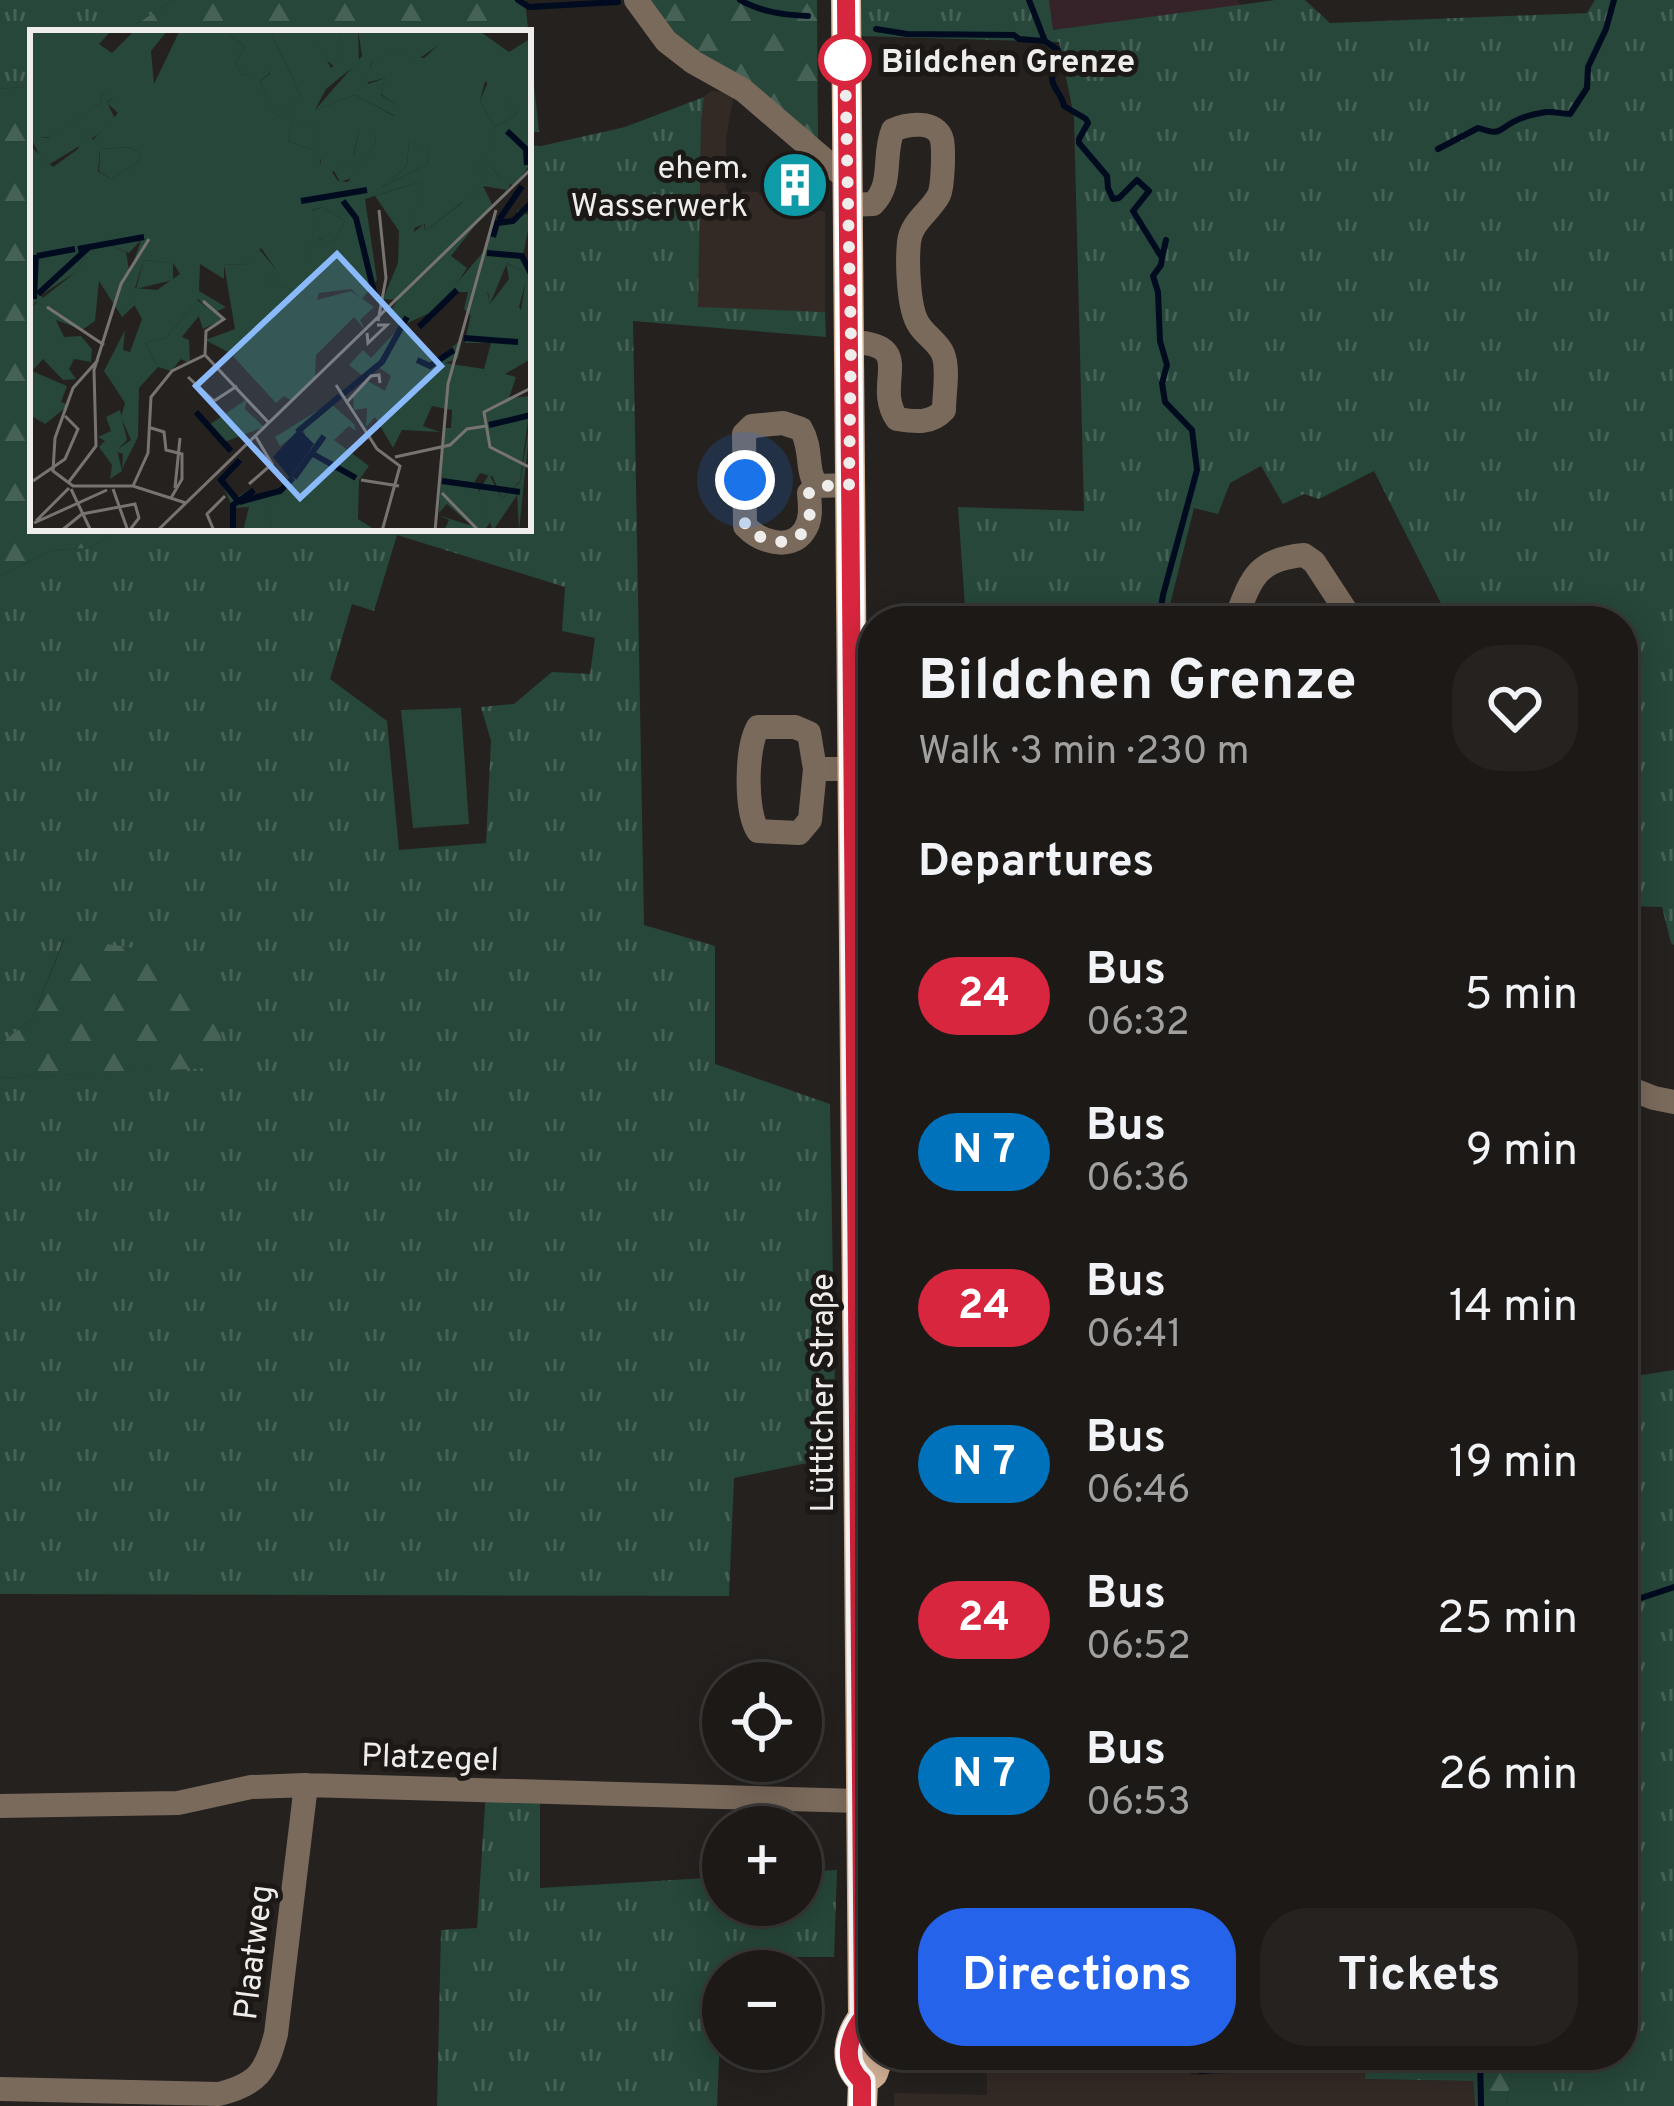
<!DOCTYPE html>
<html lang="en">
<head>
<meta charset="utf-8">
<style>
	body { margin:0; font-family:Overpass,sans-serif; background:#252220; color:#f1f3f6; height:100vh; display:flex; flex-direction:column; font-size:45px; white-space:nowrap }
	* { box-sizing:border-box; margin:0 }
	p { font-size:39px; color:#a0a0a1 }
	.icon { flex:none; width:66px; height:66px; fill:none; stroke:currentColor; stroke-width:2; stroke-linecap:round; stroke-linejoin:round }
	.map { position:relative; flex:1; overflow:hidden }
	.sheet { position:absolute; left:858px; top:606px; width:780px; height:1464px; display:flex; flex-direction:column; background:#1c1917; border-radius:48px; box-shadow:0 6px 30px #0003,0 0 0 3px #3a3836 }
	.sheet>* { flex:none }
	.badge { padding:0 24px; border-radius:39px; font-size:42px; line-height:78px }
	.buttons { position:absolute; left:702px; top:1662px; display:grid; gap:24px }
	.buttons a { display:grid; place-items:center; width:120px; height:120px; border-radius:50%; background:#1c1917; box-shadow:0 6px 30px #0003,0 0 0 3px #3a3836; font-size:60px }
	.you { position:absolute; width:60px; height:60px; margin:-30px; border:9px solid #fff; border-radius:50%; background:#1a73e8; box-shadow:0 0 0 18px #1a73e833 }
	.map>.badge { position:absolute; translate:-50% -50%; box-shadow:0 0 0 6px #fff }
	h2 { padding:0 60px; font-size:45px; line-height:108px }
	.round { display:grid; place-items:center; flex:none; width:126px; height:126px; border-radius:48px; background:#252220 }
	.summary { display:flex; align-items:center; justify-content:space-between; height:204px; padding:0 60px }
	h1 { font-size:57px; font-weight:700; line-height:90px }
	.primary-button { display:flex; gap:24px; margin-top:auto; padding:24px 60px }
	.primary-button a { flex:1; height:138px; border-radius:48px; background:#2563eb; color:#fff; font-size:48px; font-weight:700; line-height:138px; text-align:center }
	.primary-button a+a { background:#252220; color:#f1f3f6 }
	ul { padding:0; list-style:none }
	li { display:flex; align-items:center; gap:36px; height:156px; padding:0 60px }
	li div { flex:1 }
	li b { display:block; font-size:45px }
	li em { font-style:normal }
	li .badge { min-width:132px; font-weight:700; text-align:center }
	.map>svg:first-child { display:block }
	.commercial { fill:#362329 }
	.built { fill:#342a25 }
	.grass { fill:url(#grass-tufts); fill-rule:evenodd }
	.forest { fill:url(#forest-firs) }
	.garden { fill:#264739 }
	.water { fill:url(#water-ripples) }
	.lines { fill:none; stroke-linecap:round; stroke-linejoin:round }
	.stream { stroke:#000b20; stroke-width:6 }
	.minor { stroke:#7a6a5c; stroke-width:24 }
	.major { stroke:#d4b296; stroke-width:30 }
	.line-casing { stroke:#fff; stroke-width:27 }
	.line { stroke:#d7263d; stroke-width:18 }
	.walk { stroke:#efedeb; stroke-width:12; stroke-dasharray:0 21.6 }
	.stop-dot { fill:#fff; stroke:#d7263d; stroke-width:6 }
	.labels { text-anchor:middle; stroke-width:10; stroke-linejoin:round; paint-order:stroke }
	.stop-label { font-size:33px; font-weight:bold; fill:#efedeb; stroke:#1c1816; text-anchor:start }
	.poi-label { font-size:33px; fill:#efedeb; stroke:#1c1816; text-anchor:end }
	.street-label { font-size:33px; fill:#efedeb; stroke:#1c1816 }
	.inset-river { fill:none; stroke:#000b20; stroke-width:6 }
	.inset-road { fill:none; stroke:#767371; stroke-width:3 }
	.view { fill:#8abafc; fill-opacity:0.15; stroke:#8abafc; stroke-width:6 }
	.inset-edge { fill:none; stroke:#efedeb; stroke-width:6 }
</style>
</head>
<body>
<div class="map">
<svg width="1674" height="2106" viewBox="0 0 1674 2106">
	<defs>
		<pattern id="grass-tufts" width="24" height="20" patternUnits="userSpaceOnUse" patternTransform="scale(3)"><rect width="24" height="20" fill="#264739"/><path d="M3 7l-1-3M5 7V3M7 7l1-3M15 17l-1-3M17 17v-4M19 17l1-3" fill="none" stroke="#466256"/></pattern>
		<pattern id="forest-firs" width="22" height="20" patternUnits="userSpaceOnUse" patternTransform="scale(3)"><rect width="22" height="20" fill="#264739"/><path d="M5 1l3.5 6h-7zM16 11l3.5 6h-7z" fill="#466256"/></pattern>
		<pattern id="water-ripples" width="26" height="14" patternUnits="userSpaceOnUse" patternTransform="scale(3)"><rect width="26" height="14" fill="#000b20"/><path d="M2 4q2-2 4 0t4 0M15 11q2-2 4 0t4 0" fill="none" stroke="#262f41"/></pattern>
	</defs>
	<rect width="100%" height="100%" fill="#25211f"/>
	<path class="commercial" d="M 1049,0 L 1238,0 L 1240,6 L 1052,30 Z"/>
	<path class="built" d="M 711,91 L 734,93 L 726,138 L 726,191 L 758,192 L 774,209 L 825,211 L 825,312 L 697,308 L 701,123 L 704,97 Z
		M 987,2055 L 1170,2055 L 1192,2075 L 1276,2071 L 1353,2055 L 1367,2055 L 1366,2079 L 1474,2081 L 1475,2106 L 894,2106 L 894,2093 L 987,2095 Z"/>
	<path class="grass" d="M 0,0 L 173,0 L 123,33 L 33,33 L 33,82 L 23,87 L 0,89 Z
		M 861,0 L 1049,0 L 1053,30 L 1275,0 L 1305,0 L 1330,23 L 1587,13 L 1595,0 L 1674,0 L 1674,945 L 1671,943 L 1662,907 L 1623,906 L 1623,621 L 1450,621 L 1374,471 L 1319,499 L 1304,494 L 1283,504 L 1261,466 L 1230,483 L 1218,514 L 1194,508 L 1166,621 L 966,621 L 958,507 L 1084,511 L 1074,117 L 1059,42 L 860,36 Z
		M 704,97 L 701,123 L 698,307 L 825,312 L 826,337 L 633,321 L 644,925 L 715,946 L 715,1064 L 830,1104 L 836,1457 L 734,1478 L 729,1596 L 0,1594 L 0,1078 L 230,1066 L 64,939 L 32,1019 L 0,1044 L 0,576 L 53,550 L 89,548 L 122,528 L 528,528 L 528,145 L 541,146 L 625,127 ZM 397,535 L 565,587 L 562,631 L 595,638 L 590,674 L 552,672 L 514,704 L 481,707 L 491,741 L 486,843 L 399,850 L 387,721 L 330,679 L 352,604 L 374,611 Z
		M 1674,1370 L 1674,2106 L 1506,2106 L 1515,2055 L 1623,2055 L 1623,1378 Z
		M 486,1790 L 540,1792 L 540,1888 L 723,1877 L 723,1905 L 801,1905 L 801,1872 L 837,1870 L 834,1957 L 775,1957 L 744,1971 L 723,1971 L 717,2106 L 437,2106 L 441,1930 L 477,1928 Z
		M 1367,2055 L 1472,2055 L 1474,2081 L 1365,2079 Z"/>
	<path class="forest" d="M 173,0 L 525,0 L 539,132 L 528,132 L 528,33 L 123,33 Z
		M 645,0 L 817,0 L 818,139 L 672,37 Z
		M 33,82 L 33,528 L 122,528 L 89,548 L 53,550 L 0,576 L 0,89 L 23,87 Z
		M 65,938 L 196,957 L 230,1067 L 0,1078 L 0,1044 L 32,1019 Z
		M 1472,2055 L 1515,2055 L 1506,2106 L 1475,2106 Z"/>
	<path class="garden" d="M 461,708 L 469,824 L 413,828 L 401,710 Z"/>
	<path class="water" d="M 1181,2055 L 1353,2055 L 1290,2067 L 1289,2071 L 1281,2069 L 1199,2074 Z"/>
	<g class="lines">
		<path class="stream" d="M 518,0 L 529,7 L 618,2
			M 740,0 C 761,12 784,15 808,16
			M 1029,0 L 1045,41 L 1058,50 C 1059,61 1049,72 1053,83 C 1056,92 1062,95 1064,106 L 1086,119 L 1088,123 L 1079,139 L 1079,143 L 1107,176 L 1108,188 L 1113,199 L 1119,198 L 1137,180 L 1149,191 L 1133,211 L 1162,258 L 1161,265 L 1153,276 L 1158,292 L 1160,341 L 1167,365 L 1162,383 L 1165,402 L 1192,430 L 1197,470 L 1163,595 L 1159,621
			M 876,29 L 907,34 L 1014,35 L 1019,39 L 1044,41
			M 1438,149 L 1478,128 C 1500,135 1496,132 1513,122 C 1520,118 1533,114 1541,113 C 1552,110 1559,114 1570,114 L 1587,88 L 1588,67 L 1606,29 L 1614,0
			M 1162,258 L 1166,240
			M 1623,1604 L 1674,1587
			M 1480,2055 L 1481,2106"/>
		<path class="minor" d="M 636,0 L 666,41 L 693,62 L 743,90 L 847,179
			M 849,205 L 873,204 C 894,183 882,156 893,130 C 907,124 937,119 942,140 C 944,151 943,186 939,195 C 930,212 911,222 909,242 C 907,262 908,309 919,325 C 926,336 938,342 943,354 C 949,369 944,393 944,410 C 931,424 916,422 897,419 C 872,383 919,344 851,342
			M 817,486 C 805,470 813,449 801,429 L 783,423 L 752,426 L 744,434 L 745,526 C 759,541 790,552 804,531 C 812,520 810,506 809,493 L 817,486 L 849,485
			M 1235,621 C 1251,579 1256,559 1304,555 L 1314,562 L 1348,614
			M 815,769 L 810,820 L 799,833 L 758,831 C 745,811 746,748 758,727 L 795,727 L 809,733 L 815,769 L 852,769
			M 1623,1086 L 1654,1098 L 1674,1102
			M 0,1806 L 178,1803 L 251,1787 L 306,1785 L 859,1801
			M 0,2089 L 219,2094 C 258,2084 266,2072 276,2034 L 306,1785"/>
		<path class="major" d="M 846,0 L 863,2017 C 848,2037 842,2063 863,2081 L 862,2106
			M 863,2081 L 873,2073 L 879,2055"/>
	</g>
	<g class="lines">
		<defs>
			<path id="line" d="M 846,0 L 863,2017 C 848,2037 841,2062 862,2081 L 862,2106"/>
		</defs>
		<use href="#line" class="line-casing"/>
		<use href="#line" class="line"/>
		<path class="walk" d="M 745,480 L 745,526 C 762,544 799,551 808,522 C 811,513 810,503 809,493 L 817,486 L 849,485 L 851,342 L 845,60"/>
	</g>
	<defs>
		<symbol id="building-disc" viewBox="-11 -11 22 22"><circle r="9.5" fill="#0f9aa8" stroke="#1c1816"/><path d="M-4-6H4V6H1V3H-1V6H-4ZM-2.5-4.3h1.7v1.8h-1.7ZM.8-4.3h1.7v1.8H.8ZM-2.5-1h1.7V.8h-1.7ZM.8-1h1.7V.8H.8Z" fill="#fff"/></symbol>
	</defs>
	<g fill-rule="evenodd">
		<use href="#building-disc" x="757" y="147" width="76" height="76"/>
	</g>
	<circle class="stop-dot" cx="845" cy="60" r="24"/>
	<g class="labels">
		<g class="stop-label">
			<text x="881" y="72">Bildchen Grenze</text>
		</g>
		<g class="poi-label">
			<text x="748" y="178">ehem.<tspan x="748" dy="38">Wasserwerk</tspan></text>
		</g>
		<g class="street-label">
			<text transform="translate(821 1393) rotate(-90)" y="12">Lütticher Straße</text>
			<text transform="translate(430 1756) rotate(2)" y="12">Platzegel</text>
			<text transform="translate(252 1952) rotate(-83)" y="12">Plaatweg</text>
		</g>
	</g>
	<g transform="translate(30 30)">
		<rect width="501" height="501" fill="#25211f"/>
		<path d="M 193,0 L 240,0 L 271,66 L 259,81 L 246,87 L 230,51 L 241,43 L 213,45 L 205,33 L 215,17 ZM 281,0 L 308,0 L 315,23 L 305,37 L 286,22 ZM 328,0 L 399,0 L 412,13 L 387,30 L 341,33 L 338,54 L 355,48 L 351,65 L 365,74 L 365,86 L 325,65 L 285,80 L 332,26 ZM 458,52 L 487,83 L 465,98 L 450,71 ZM 71,63 L 86,65 L 77,72 L 87,93 L 15,137 L 0,106 L 18,108 L 72,72 ZM 264,88 L 287,95 L 294,119 L 288,136 L 283,120 L 258,111 ZM 329,100 L 345,100 L 346,112 L 322,148 L 310,152 L 303,139 L 324,125 ZM 379,109 L 399,120 L 397,134 L 351,158 L 377,136 ZM 97,117 L 111,123 L 107,133 L 81,149 L 69,141 L 70,119 ZM 499,123 L 477,160 L 453,156 L 462,174 L 421,226 L 437,238 L 424,258 L 406,280 L 371,296 L 405,331 L 432,309 L 428,329 L 415,333 L 454,339 L 461,313 L 435,313 L 444,269 L 457,261 L 460,274 L 479,249 L 476,233 L 498,244 L 489,277 L 501,297 L 501,329 L 475,344 L 486,347 L 479,368 L 501,366 L 490,451 L 472,469 L 463,447 L 450,443 L 445,451 L 461,491 L 454,501 L 414,501 L 419,490 L 408,485 L 442,496 L 417,474 L 409,483 L 413,398 L 421,398 L 422,380 L 402,376 L 393,396 L 410,402 L 372,400 L 363,418 L 345,387 L 336,397 L 337,378 L 324,380 L 323,367 L 336,350 L 355,361 L 361,346 L 347,336 L 333,346 L 319,335 L 333,320 L 341,328 L 370,297 L 358,284 L 368,270 L 353,269 L 368,233 L 369,201 L 345,166 L 392,151 L 384,202 L 394,194 L 395,201 L 432,173 L 448,136 L 471,149 L 456,129 ZM 293,177 L 315,191 L 302,215 L 289,208 L 275,233 L 269,228 L 289,193 L 281,181 ZM 77,214 L 96,222 L 105,275 L 92,287 L 69,251 L 65,291 L 52,300 L 26,290 L 34,307 L 51,306 L 62,319 L 61,332 L 44,329 L 39,339 L 46,349 L 33,350 L 13,329 L 2,341 L 37,356 L 31,372 L 39,375 L 15,394 L 0,385 L 0,278 L 46,242 L 57,222 ZM 228,218 L 245,238 L 240,250 L 287,270 L 321,261 L 344,277 L 330,290 L 336,301 L 324,287 L 286,325 L 285,349 L 262,371 L 254,366 L 246,373 L 200,323 L 175,310 L 205,299 L 194,235 L 217,234 ZM 114,230 L 143,233 L 143,250 L 106,259 ZM 167,270 L 176,277 L 152,307 L 159,310 L 160,334 L 151,329 L 141,341 L 128,337 L 115,313 L 136,308 ZM 217,369 L 215,379 L 234,397 L 192,413 L 179,395 ZM 300,373 L 324,394 L 326,401 L 319,396 L 304,410 L 339,436 L 329,450 L 328,489 L 347,501 L 242,501 L 239,478 L 284,425 L 274,398 L 250,416 L 245,407 Z" fill="#264739"/>
		<path d="M 0,0 L 82,0 L 69,14 L 82,23 L 105,0 L 138,0 L 121,21 L 124,54 L 150,0 L 193,0 L 215,17 L 205,33 L 213,45 L 242,41 L 230,51 L 247,87 L 271,66 L 240,0 L 281,0 L 301,38 L 314,23 L 308,0 L 328,0 L 329,32 L 296,59 L 285,80 L 325,65 L 364,86 L 365,74 L 351,64 L 355,48 L 335,53 L 343,29 L 362,23 L 394,28 L 411,13 L 399,0 L 448,0 L 479,22 L 501,8 L 501,135 L 456,129 L 474,153 L 448,136 L 452,157 L 395,201 L 395,194 L 381,199 L 392,151 L 335,169 L 347,250 L 332,269 L 321,259 L 289,263 L 287,270 L 239,250 L 245,238 L 231,218 L 217,234 L 194,235 L 194,249 L 170,234 L 169,261 L 196,277 L 186,282 L 194,289 L 173,299 L 168,284 L 176,277 L 168,269 L 136,308 L 115,313 L 128,337 L 109,358 L 108,407 L 92,439 L 93,424 L 85,421 L 101,410 L 91,387 L 95,373 L 74,341 L 95,300 L 93,320 L 100,322 L 112,289 L 95,258 L 111,210 L 99,223 L 77,214 L 57,222 L 46,242 L 11,265 L 20,279 L 6,272 L 0,278 L 0,116 L 23,137 L 48,119 L 57,98 L 63,110 L 88,83 L 77,73 L 84,66 L 71,63 L 72,72 L 21,107 L 2,108 ZM 455,51 L 487,83 L 465,98 L 450,71 ZM 264,89 L 286,95 L 291,134 L 283,120 L 258,111 ZM 329,100 L 344,100 L 346,112 L 318,152 L 308,151 L 302,142 L 323,128 ZM 379,110 L 399,120 L 397,134 L 351,158 L 377,136 ZM 97,117 L 111,123 L 107,133 L 81,149 L 68,141 L 70,119 ZM 293,177 L 315,191 L 303,213 L 287,208 L 273,232 L 289,193 L 282,180 ZM 114,230 L 143,233 L 150,244 L 127,260 L 105,258 ZM 488,180 L 501,186 L 493,225 L 501,240 L 501,297 L 490,286 L 497,244 L 477,233 L 460,274 L 458,262 L 444,269 L 444,289 L 434,279 L 438,262 L 428,262 L 390,297 L 454,221 L 468,190 L 485,189 ZM 501,384 L 489,501 L 487,465 L 463,501 L 449,462 L 459,444 L 472,469 L 490,452 ZM 273,398 L 288,415 L 288,429 L 240,477 L 242,501 L 213,501 L 219,477 L 203,478 L 189,448 L 211,427 L 193,449 L 207,467 L 223,457 L 216,469 L 253,459 L 281,425 Z" fill="#264739" fill-rule="evenodd"/>
		<path d="M 489,85 L 501,85 L 489,114 L 501,113 L 501,133 L 484,157 L 454,130 L 464,114 L 459,101 ZM 90,380 L 97,410 L 87,420 L 92,441 L 80,449 L 82,435 L 69,417 L 75,411 L 68,407 L 81,401 L 76,387 Z" fill="#264739"/>
		<path d="M 269,399 L 284,414 L 260,448 L 243,427 Z" fill="#000b20"/>
		<path class="inset-river" d="M 477,101 L 496,119 L 497,135M 271,171 L 337,160M 313,171 L 326,188 L 345,266M 469,190 L 492,156M 463,207 L 467,193 L 483,191 L 501,173M 48,219 L 114,207M 457,223 L 492,226 L 501,244M 7,226 L 45,219M 8,264 L 59,217M 4,269 L 6,225M 389,297 L 427,260M 434,308 L 488,312M 387,330 L 400,336 L 424,320M 313,364 L 352,332 L 377,287M 166,382 L 201,421M 459,395 L 501,385M 267,402 L 310,366M 283,424 L 326,448M 264,448 L 294,406M 412,451 L 490,462M 208,471 L 191,450 L 210,430M 209,472 L 250,461 L 263,448M 203,501 L 203,475 L 224,460"/>
		<path class="inset-road" d="M 173,271 L 194,289 L 176,301 L 175,325M 17,277 L 74,315M 348,291 L 356,248 L 349,180M 337,303 L 338,313 L 357,295 L 347,295M 175,325 L 239,393M 68,330 L 43,358 L 25,408 L 23,441 L 43,456 L 103,456 L 156,473M 158,347 L 184,371 L 207,356M 306,355 L 347,419 L 370,436 L 352,501M 501,358 L 454,382 L 460,417 L 501,438M 316,373 L 341,346 L 349,345 L 350,353M 118,397 L 134,402 L 136,420 L 152,424 L 152,449 L 141,468M 365,427 L 420,415 L 437,399 L 456,396M 331,450 L 369,456M 3,451 L 35,429 L 48,399 L 35,386M 38,453 L 66,416 L 64,340 L 91,254 L 119,209M 219,454 L 242,434 L 226,407M 103,456 L 118,423 L 121,367 L 142,341 L 175,325M 145,458 L 150,408M 41,459 L 61,501M 83,459 L 98,501M 412,463 L 449,501M 6,491 L 39,458M 4,493 L 77,460M 31,501 L 52,484 L 105,474 L 109,488 L 99,501M 127,501 L 501,139M 184,501 L 177,484 L 195,466M 405,501 L 418,354 L 466,180"/>
		<path class="view" d="M 307,224 L 411,336 L 270,468 L 166,356 Z"/>
		<rect width="501" height="501" class="inset-edge"/>
	</g>
</svg>
<div class="buttons">
<a><svg class="icon" aria-label="locate" viewBox="0 0 24 24"><circle cx="12" cy="12" r="6"/><path d="M12 2v4M12 18v4M2 12h4M18 12h4"/></svg></a>
<a>+</a>
<a>−</a>
</div>
<div class="you" style="left:745px;top:480px"></div>
<section class="sheet">
<div class="summary"><div><h1>Bildchen Grenze</h1><p>Walk · 3 min · 230 m</p></div><a class="round"><svg class="icon" aria-label="heart" viewBox="0 0 24 24"><path d="M12 20l-8-8c-3-5 5-10 8-4 3-6 11-1 8 4z"/></svg></a></div>
<h2>Departures</h2>
<ul>
<li><span class="badge" style="background:#d7263d;color:#fff">24</span><div><b>Bus</b><p>06:32</p></div><em>5 min</em></li>
<li><span class="badge" style="background:#0072bc;color:#fff">N 7</span><div><b>Bus</b><p>06:36</p></div><em>9 min</em></li>
<li><span class="badge" style="background:#d7263d;color:#fff">24</span><div><b>Bus</b><p>06:41</p></div><em>14 min</em></li>
<li><span class="badge" style="background:#0072bc;color:#fff">N 7</span><div><b>Bus</b><p>06:46</p></div><em>19 min</em></li>
<li><span class="badge" style="background:#d7263d;color:#fff">24</span><div><b>Bus</b><p>06:52</p></div><em>25 min</em></li>
<li><span class="badge" style="background:#0072bc;color:#fff">N 7</span><div><b>Bus</b><p>06:53</p></div><em>26 min</em></li>
</ul>
<div class="primary-button"><a>Directions</a><a>Tickets</a></div>
</section>
</div>
</body>
</html>
